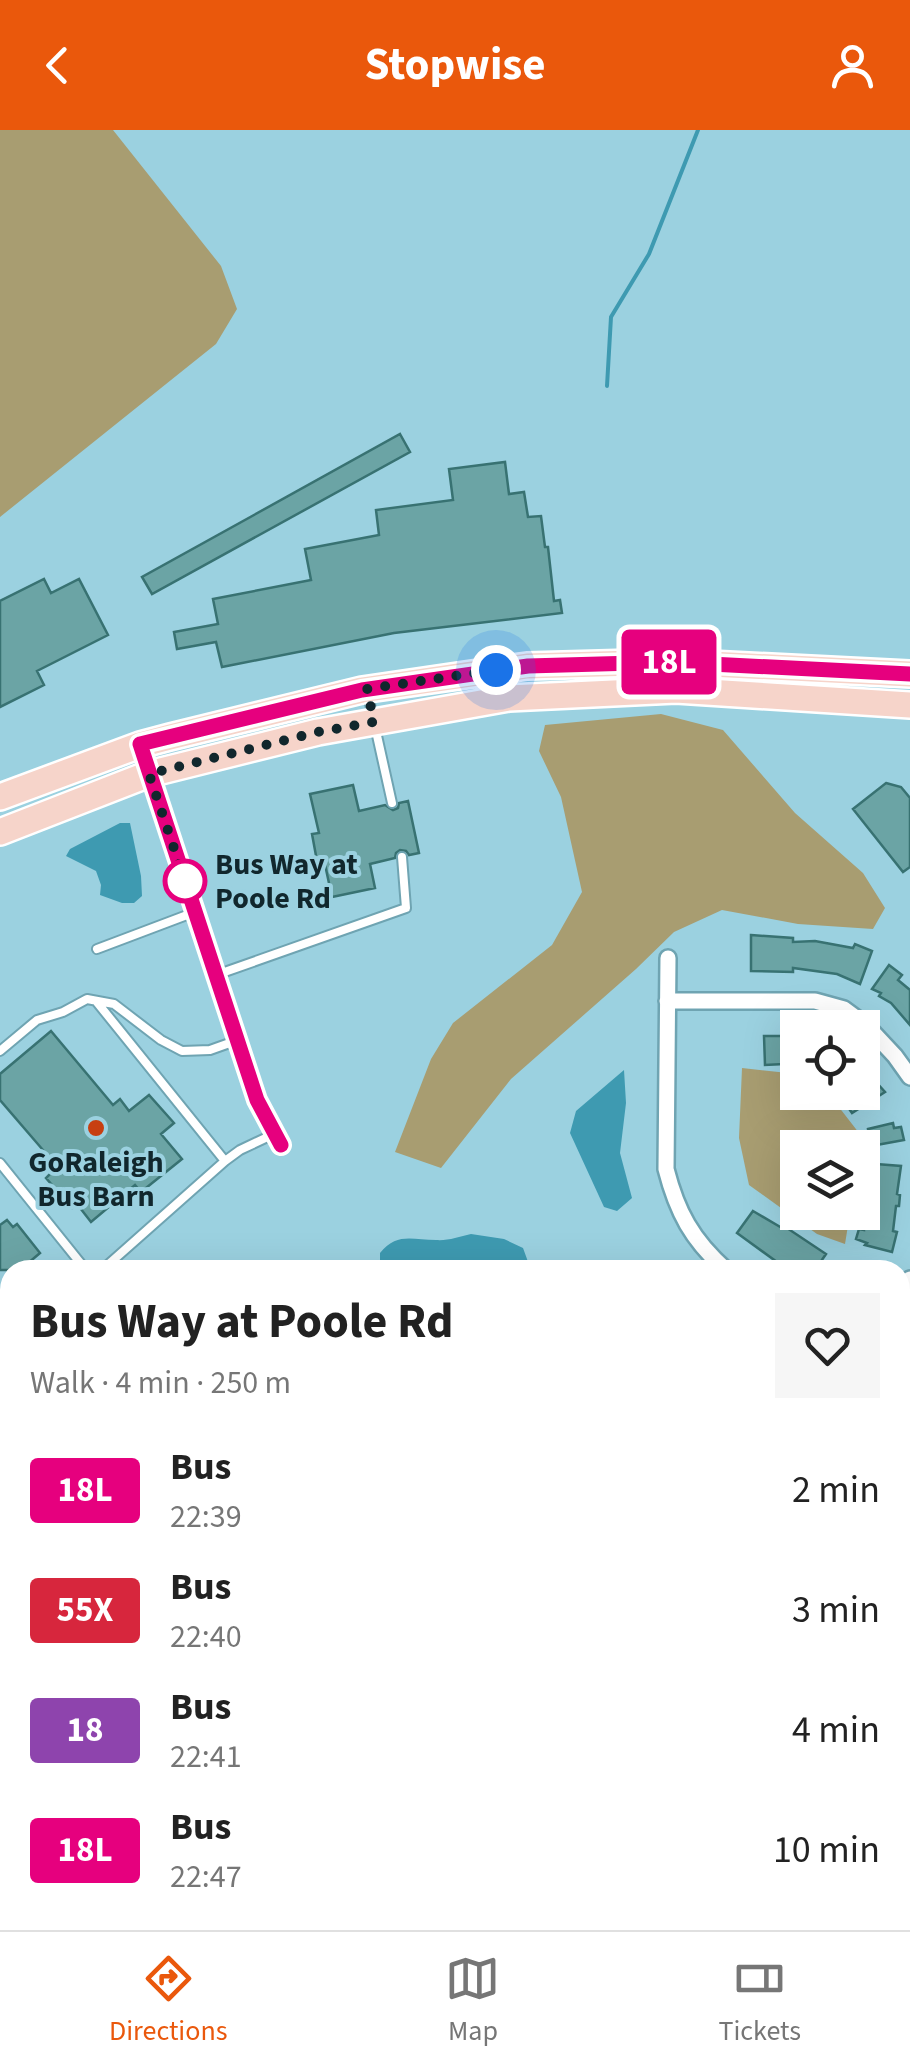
<!DOCTYPE html>
<html lang="en">
<head>
<meta charset="utf-8">
<style>
	body { margin:0; font-family:"Source Sans 3",sans-serif; background:#f6f6f6; color:#222; height:100vh; display:flex; flex-direction:column; font-size:38px; white-space:nowrap }
	* { box-sizing:border-box; margin:0 }
	p { font-size:32px; color:#767676 }
	.icon { flex:none; width:55px; height:55px; fill:none; stroke:currentColor; stroke-width:2; stroke-linecap:round; stroke-linejoin:round }
	.map { position:relative; flex:1; overflow:hidden }
	.panel { position:absolute; left:0px; top:1130px; width:910px; height:670px; display:flex; flex-direction:column; background:#fff; border-radius:30px 30px 0 0; box-shadow:0 10px 40px #0002 }
	.panel>* { flex:none }
	.badge { padding:0 20px; border-radius:8px; font-size:35px; line-height:65px }
	.controls { position:absolute; left:780px; top:880px; display:grid; gap:20px }
	.controls a { display:grid; place-items:center; width:100px; height:100px; border-radius:0px; background:#fff; box-shadow:0 10px 40px #0002; font-size:50px }
	.you { position:absolute; width:50px; height:50px; margin:-25px; border:8px solid #fff; border-radius:50%; background:#1a73e8; box-shadow:0 0 0 15px #1a73e833 }
	.map>.badge { position:absolute; translate:-50% -50%; box-shadow:0 0 0 5px #fff }
	.round { display:grid; place-items:center; flex:none; width:105px; height:105px; border-radius:0px; background:#f6f6f6 }
	.head { display:flex; align-items:center; justify-content:space-between; height:170px; padding:0 30px }
	h1 { font-size:48px; font-weight:700; line-height:75px }
	ul { padding:0; list-style:none }
	li { display:flex; align-items:center; gap:30px; height:120px; padding:0 30px }
	li div { flex:1 }
	li b { display:block; font-size:38px }
	li em { font-style:normal }
	li .badge { min-width:110px; font-weight:700; text-align:center }
	header { display:flex; justify-content:space-between; align-items:center; height:130px; padding:0 30px; background:#ea580c; color:#fff; font-size:45px; font-weight:700 }
	.menu { display:flex; justify-content:space-around; align-items:center; height:140px; border-top:2px solid #e0e0e0; background:#fff; font-size:28px; color:#767676 }
	.menu a { display:grid; justify-items:center; gap:5px }
	.menu .on { color:#ea580c }
	.map>svg:first-child { display:block }
	.green { fill:#a89d71 }
	.water { fill:#3e9ab1 }
	.lines { fill:none; stroke-linecap:round; stroke-linejoin:round }
	.stream { stroke:#3e9ab1; stroke-width:4 }
	.building { fill:#6ba4a5; stroke:#387272; stroke-width:2.5 }
	.lane-casing { stroke:#6fa4b2; stroke-width:12 }
	.street-casing { stroke:#6fa4b2; stroke-width:20 }
	.secondary-casing { stroke:#6fa4b2; stroke-width:28 }
	.primary-casing { stroke:#fff; stroke-width:30 }
	.lane { stroke:#fff; stroke-width:8 }
	.street { stroke:#fff; stroke-width:15 }
	.secondary { stroke:#fae9e5; stroke-width:22 }
	.primary { stroke:#f6d4ca; stroke-width:25 }
	.line-casing { stroke:#fff; stroke-width:22 }
	.line { stroke:#e6007e; stroke-width:15 }
	.walk { stroke:#11272d; stroke-width:10; stroke-dasharray:0 18 }
	.stop-dot { fill:#fff; stroke:#e6007e; stroke-width:5 }
	.poi-dot { fill:#c73f11; stroke:#9bd1e0; stroke-width:4 }
	.labels { text-anchor:middle; stroke-width:8; stroke-linejoin:round; paint-order:stroke }
	.stop-label { font-size:30px; font-weight:bold; fill:#11272d; stroke:#9bd1e0; text-anchor:start }
	.poi-label { font-size:30px; font-weight:bold; fill:#11272d; stroke:#9bd1e0 }
</style>
</head>
<body>
<header><svg class="icon" aria-label="back" viewBox="0 0 24 24"><path d="M15 5l-7 7 7 7"/></svg>Stopwise<svg class="icon" aria-label="person" viewBox="0 0 24 24"><circle cx="12" cy="8" r="4"/><path d="M4 21q1-7 8-7t8 7"/></svg></header>
<div class="map">
<svg width="910" height="1800" viewBox="0 0 910 1800">
	<rect width="100%" height="100%" fill="#9bd1e0"/>
	<path class="green" d="M 0,0 L 113,0 L 221,136 L 237,179 L 216,214 L 0,387 Z
		M 661,584 L 723,600 L 795,683 L 863,743 L 885,778 L 873,799 L 798,794 L 722,780 L 674,802 L 636,839 L 511,949 L 441,1038 L 395,1022 L 431,929 L 453,893 L 552,815 L 582,762 L 561,667 L 539,621 L 545,595 Z
		M 742,938 L 788,943 L 797,946 L 798,962 L 828,963 L 859,1003 L 858,1017 L 798,1018 L 798,1082 L 850,1083 L 845,1114 L 817,1104 L 749,1055 L 739,1008 Z
		M 904,1291 L 910,1292 L 910,1538 L 900,1542 L 900,1296 Z"/>
	<path class="water" d="M 120,693 L 130,693 L 141,746 L 142,766 L 134,773 L 122,773 L 100,765 L 101,755 L 96,741 L 66,726 L 70,719 Z
		M 624,940 L 626,973 L 620,1023 L 632,1068 L 617,1081 L 604,1077 L 570,1003 L 576,981 Z
		M 471,1104 L 504,1109 L 523,1118 L 531,1140 L 380,1140 L 380,1123 C 397,1102 412,1110 436,1110 C 447,1111 459,1107 471,1104 Z"/>
	<g class="lines">
		<path class="stream" d="M 607,256 L 611,187 L 649,124 L 698,0"/>
	</g>
	<path class="building" d="M 400,304 L 410,322 L 152,464 L 142,447 Z
		M 505,332 L 509,364 L 524,362 L 528,387 L 541,386 L 545,417 L 548,417 L 554,471 L 560,470 L 562,483 L 394,503 L 222,537 L 216,512 L 177,519 L 174,502 L 218,494 L 213,469 L 311,450 L 305,419 L 379,405 L 376,380 L 453,370 L 449,339 Z
		M 44,449 L 51,463 L 79,449 L 108,505 L 37,541 L 44,555 L 0,577 L 0,471 Z
		M 886,653 L 901,657 L 910,668 L 910,737 L 903,742 L 853,679 Z
		M 353,655 L 359,681 L 385,675 L 393,680 L 398,678 L 399,673 L 408,671 L 419,723 L 409,725 L 406,721 L 400,720 L 396,723 L 395,728 L 370,734 L 375,758 L 332,767 L 324,730 L 317,731 L 312,704 L 319,703 L 310,664 Z
		M 751,805 L 793,808 L 793,812 L 815,811 L 853,818 L 855,814 L 872,821 L 860,854 L 837,844 L 793,838 L 793,842 L 751,841 Z
		M 889,835 L 902,845 L 898,850 L 910,860 L 910,895 L 891,873 L 879,866 L 881,863 L 872,859 Z
		M 51,901 L 113,975 L 120,969 L 129,981 L 149,965 L 174,993 L 161,1004 L 182,1029 L 141,1062 L 135,1055 L 91,1092 L 77,1074 L 72,1078 L 46,1048 L 51,1043 L 42,1033 L 49,1027 L 0,970 L 0,944 Z
		M 764,906 L 785,906 L 784,934 L 765,935 Z
		M 862,939 L 874,954 L 876,952 L 885,962 L 852,983 L 845,973 L 847,971 L 839,962 L 862,962 Z
		M 893,993 L 894,998 L 901,997 L 904,1010 L 871,1016 L 868,999 Z
		M 876,1034 L 901,1036 L 897,1064 L 900,1065 L 899,1076 L 896,1076 L 893,1101 L 897,1102 L 892,1122 L 865,1115 L 867,1113 L 856,1109 L 859,1099 L 864,1100 L 865,1074 L 868,1074 L 869,1067 L 873,1067 Z
		M 753,1081 L 782,1098 L 784,1096 L 826,1124 L 815,1140 L 788,1140 L 737,1103 Z
		M 7,1090 L 13,1097 L 17,1094 L 40,1123 L 20,1140 L 0,1140 L 0,1095 Z"/>
	<g class="lines">
		<defs>
			<path id="lane" d="M 368,565 L 392,673
				M 97,819 L 195,782
				M 216,845 L 406,778 L 402,727
				M 96,871 L 225,1031
				M 0,921 L 37,890 L 63,882 L 87,869 L 114,874 L 161,910 L 182,921 L 210,920 L 238,910
				M 0,1033 L 86,1140
				M 102,1140 L 225,1031 L 240,1020 L 274,1004
				M 0,1199 L 10,1190
				M 0,1369 L 10,1381
				M 0,1398 L 10,1390"/>
			<path id="street" d="M 140,615 L 257,970 L 281,1015
				M 668,828 L 666,1039 C 677,1082 692,1110 726,1140
				M 667,871 L 815,871 L 844,879 L 867,896 L 895,926 L 910,947
				M 900,1164 L 910,1149
				M 900,1258 L 910,1265
				M 419,1790 L 428,1800"/>
			<path id="secondary" d="M 900,1647 L 910,1644
				M 0,1679 L 10,1679"/>
			<path id="primary" d="M 0,667 L 140,615 L 170,607 L 362,560 L 527,536 L 671,532 L 910,544
				M 0,702 L 149,644 L 318,602 L 509,568 L 676,560 L 910,575"/>
		</defs>
		<use href="#lane" class="lane-casing"/>
		<use href="#street" class="street-casing"/>
		<use href="#secondary" class="secondary-casing"/>
		<use href="#primary" class="primary-casing"/>
		<use href="#lane" class="lane"/>
		<use href="#street" class="street"/>
		<use href="#secondary" class="secondary"/>
		<use href="#primary" class="primary"/>
	</g>
	<g class="lines">
		<defs>
			<path id="line" d="M 281,1015 L 257,970 L 140,614 L 362,560 L 528,536 L 671,532 L 910,544"/>
		</defs>
		<use href="#line" class="line-casing"/>
		<use href="#line" class="line"/>
		<path class="walk" d="M 185,751 L 149,644 L 318,602 L 374,592 L 367,559 L 496,540"/>
	</g>
	<circle class="stop-dot" cx="185" cy="751" r="20"/>
	<circle class="poi-dot" cx="96" cy="998" r="10"/>
	<g class="labels">
		<g class="stop-label">
			<text x="215" y="744">Bus Way at<tspan x="215" dy="34">Poole Rd</tspan></text>
		</g>
		<g class="poi-label">
			<text x="96" y="1042">GoRaleigh<tspan x="96" dy="34">Bus Barn</tspan></text>
		</g>
	</g>
</svg>
<div class="controls">
<a><svg class="icon" aria-label="locate" viewBox="0 0 24 24"><circle cx="12" cy="12" r="6"/><path d="M12 2v4M12 18v4M2 12h4M18 12h4"/></svg></a>
<a><svg class="icon" aria-label="layers" viewBox="0 0 24 24"><path d="M12 4l9 5-9 5-9-5zM3 14l9 5 9-5"/></svg></a>
</div>
<div class="you" style="left:496px;top:540px"></div>
<b class="badge" style="left:669px;top:532px;background:#e6007e;color:#fff">18L</b>
<section class="panel">
<div class="head"><div><h1>Bus Way at Poole Rd</h1><p>Walk · 4 min · 250 m</p></div><a class="round"><svg class="icon" aria-label="heart" viewBox="0 0 24 24"><path d="M12 20l-8-8c-3-5 5-10 8-4 3-6 11-1 8 4z"/></svg></a></div>
<ul>
<li><span class="badge" style="background:#e6007e;color:#fff">18L</span><div><b>Bus</b><p>22:39</p></div><em>2 min</em></li>
<li><span class="badge" style="background:#d7263d;color:#fff">55X</span><div><b>Bus</b><p>22:40</p></div><em>3 min</em></li>
<li><span class="badge" style="background:#8e44ad;color:#fff">18</span><div><b>Bus</b><p>22:41</p></div><em>4 min</em></li>
<li><span class="badge" style="background:#e6007e;color:#fff">18L</span><div><b>Bus</b><p>22:47</p></div><em>10 min</em></li>
</ul>
</section>
</div>
<nav class="menu">
<a class="on"><svg class="icon" aria-label="directions" viewBox="0 0 24 24"><path d="M12 3l9 9-9 9-9-9zM9 14v-3h6M13 9l2 2-2 2"/></svg>Directions</a>
<a><svg class="icon" aria-label="map" viewBox="0 0 24 24"><path d="M3 6l6-2 6 2 6-2v14l-6 2-6-2-6 2zM9 4v14M15 6v14"/></svg>Map</a>
<a><svg class="icon" aria-label="tickets" viewBox="0 0 24 24"><path d="M3 7h18v10H3zM15 7v10"/></svg>Tickets</a>
</nav>
</body>
</html>
